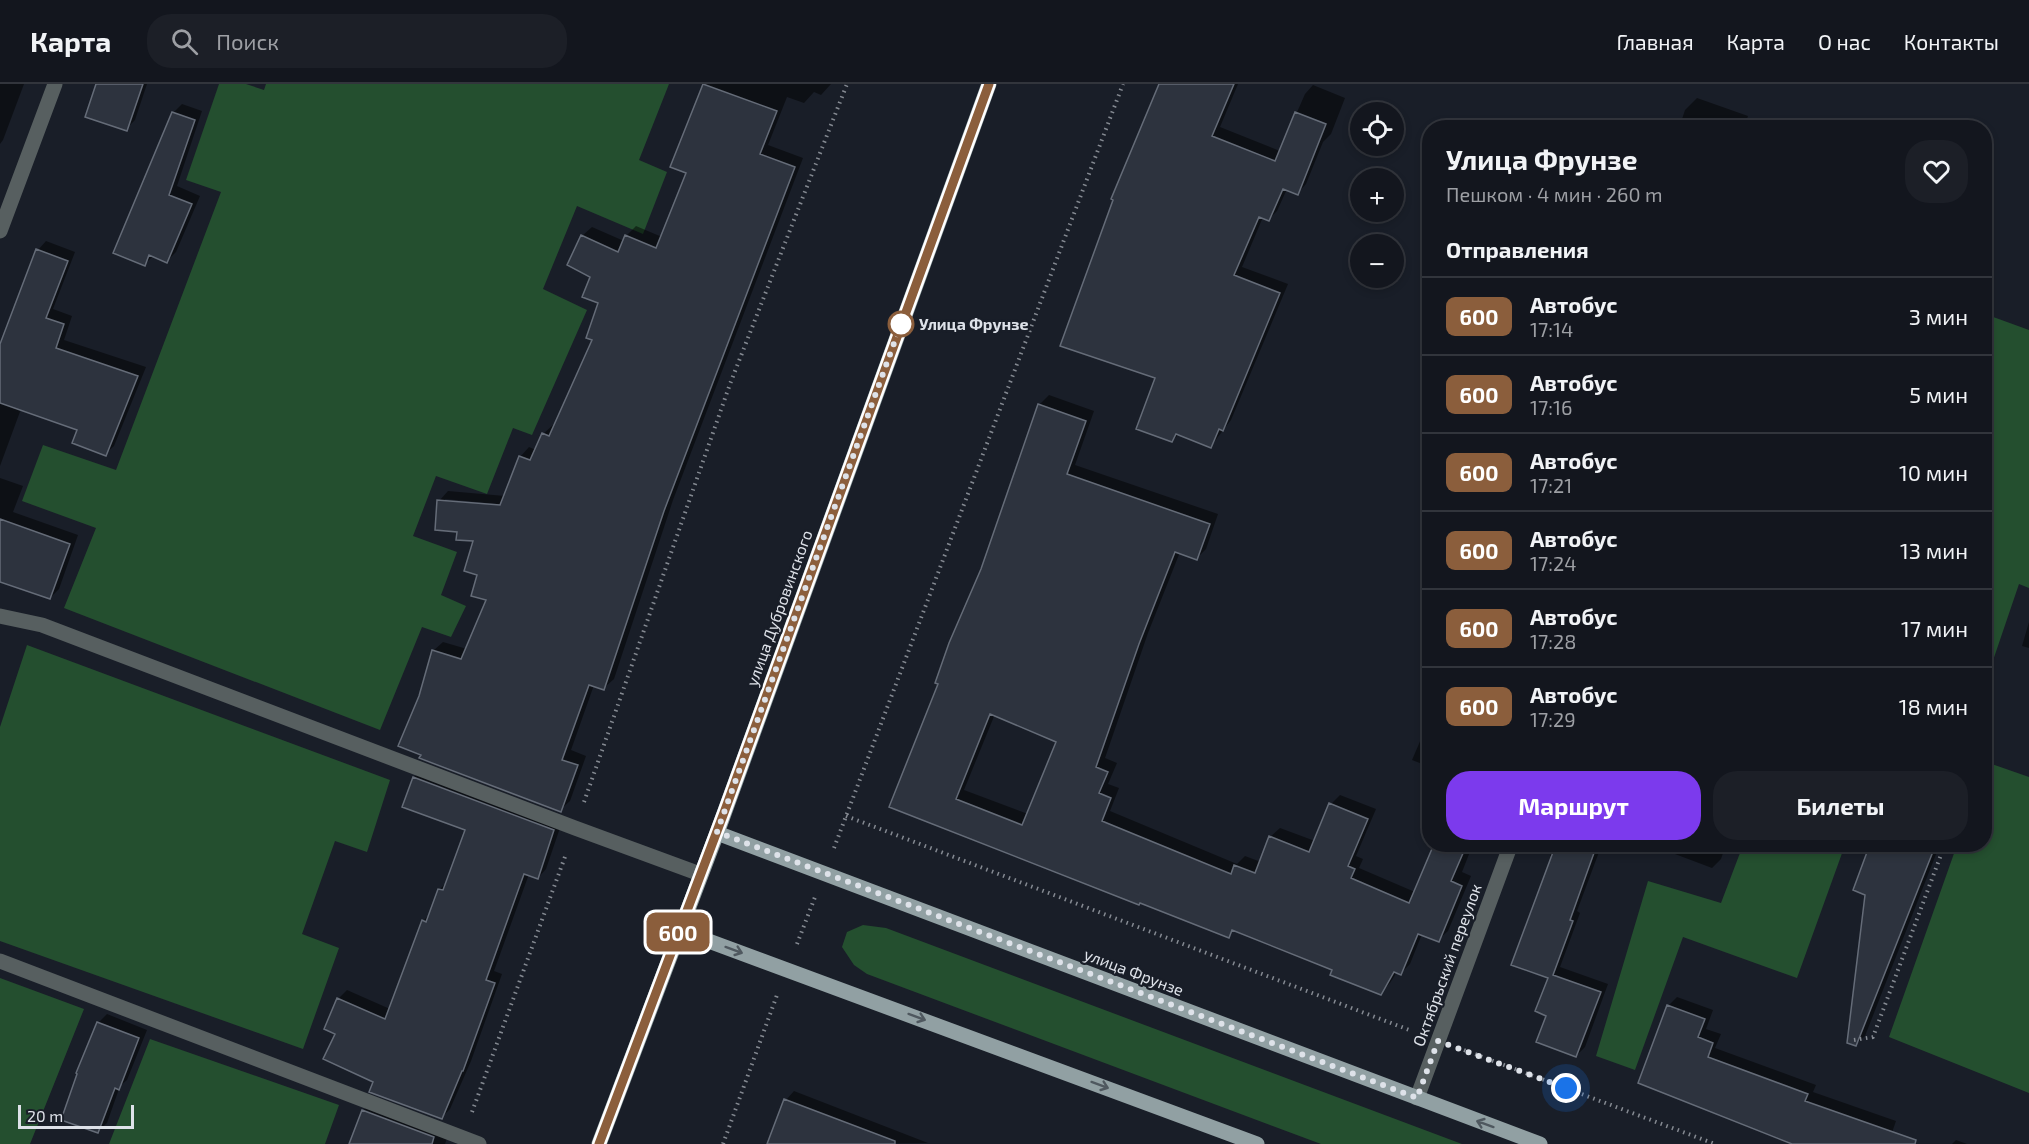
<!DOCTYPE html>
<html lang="ru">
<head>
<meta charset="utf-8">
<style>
	body { margin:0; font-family:"Exo 2",sans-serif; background:#1c1f27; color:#f1f3f6; height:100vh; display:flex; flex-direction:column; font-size:22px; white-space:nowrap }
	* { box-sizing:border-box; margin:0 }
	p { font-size:20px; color:#9d9fa4 }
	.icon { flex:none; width:33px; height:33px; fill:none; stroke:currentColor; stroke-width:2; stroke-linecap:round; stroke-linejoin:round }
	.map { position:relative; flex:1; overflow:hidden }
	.drawer { position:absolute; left:1422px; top:36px; width:570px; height:732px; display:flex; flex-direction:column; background:#13161e; border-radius:24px; box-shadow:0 3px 9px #0003,0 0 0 2px #32353c }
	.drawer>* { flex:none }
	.badge { padding:0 12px; border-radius:9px; font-size:21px; line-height:39px }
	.tools { position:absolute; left:1350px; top:18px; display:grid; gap:12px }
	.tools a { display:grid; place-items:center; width:54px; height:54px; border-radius:50%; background:#13161e; box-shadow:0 3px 9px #0003,0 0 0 2px #32353c; font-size:30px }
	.scale { position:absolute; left:18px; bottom:15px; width:116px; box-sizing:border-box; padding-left:6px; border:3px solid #dee2e9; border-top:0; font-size:16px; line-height:21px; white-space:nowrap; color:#dee2e9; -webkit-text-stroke:4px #191e28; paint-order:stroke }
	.you { position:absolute; width:30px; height:30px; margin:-15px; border:4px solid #fff; border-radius:50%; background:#1a73e8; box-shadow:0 0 0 9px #1a73e833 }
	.map>.badge { position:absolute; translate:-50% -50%; box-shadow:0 0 0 3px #fff }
	h2 { padding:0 24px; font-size:22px; line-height:54px }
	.round { display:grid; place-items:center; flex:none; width:63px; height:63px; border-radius:24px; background:#1c1f27 }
	.summary { display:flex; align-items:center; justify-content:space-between; height:102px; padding:0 24px }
	h1 { font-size:28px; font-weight:700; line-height:45px }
	.action { display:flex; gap:12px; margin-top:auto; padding:12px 24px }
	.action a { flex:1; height:69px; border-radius:24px; background:#7c3aed; color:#fff; font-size:24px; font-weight:700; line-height:69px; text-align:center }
	.action a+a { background:#1c1f27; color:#f1f3f6 }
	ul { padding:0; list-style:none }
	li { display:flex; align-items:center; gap:18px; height:78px; padding:0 24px; border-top:2px solid #32353c }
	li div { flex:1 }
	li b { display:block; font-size:22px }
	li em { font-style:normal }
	li .badge { min-width:66px; font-weight:700; text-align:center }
	header { display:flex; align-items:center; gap:36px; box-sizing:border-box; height:84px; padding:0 30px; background:#13161e; border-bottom:2px solid #32353c }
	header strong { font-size:28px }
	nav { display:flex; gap:33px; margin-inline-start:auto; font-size:21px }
	.search { width:420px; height:54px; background:#1c1f27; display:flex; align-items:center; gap:15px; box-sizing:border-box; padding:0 21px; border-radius:24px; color:#9d9fa4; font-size:22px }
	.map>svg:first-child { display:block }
	.green { fill:#244f2f }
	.shadow { fill:#0007; fill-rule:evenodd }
	.building { fill:#2d333e; stroke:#656c78; stroke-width:1.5; fill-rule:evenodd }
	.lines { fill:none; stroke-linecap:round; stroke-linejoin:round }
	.path { stroke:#858a92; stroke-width:4; stroke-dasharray:1.5 4.5; stroke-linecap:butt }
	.minor { stroke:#575f60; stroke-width:15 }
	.major { stroke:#91a0a3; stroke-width:15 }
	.oneway { stroke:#4f585f }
	.line-casing { stroke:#fff; stroke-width:14 }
	.line { stroke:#8b5e3c; stroke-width:9 }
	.walk { stroke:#dee2e9; stroke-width:6; stroke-dasharray:0 10.8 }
	.stop-dot { fill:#fff; stroke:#8b5e3c; stroke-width:3 }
	.labels { text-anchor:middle; stroke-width:4.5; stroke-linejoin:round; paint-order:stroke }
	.stop-label { font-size:16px; font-weight:bold; fill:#dee2e9; stroke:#191e28; text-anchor:start }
	.street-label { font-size:16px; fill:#dee2e9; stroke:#191e28 }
</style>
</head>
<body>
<header>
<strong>Карта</strong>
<div class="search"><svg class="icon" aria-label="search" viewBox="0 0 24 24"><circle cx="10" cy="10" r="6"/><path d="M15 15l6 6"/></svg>Поиск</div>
<nav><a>Главная</a><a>Карта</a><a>О нас</a><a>Контакты</a></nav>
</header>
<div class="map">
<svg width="2029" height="1060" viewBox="0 0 2029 1060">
	<rect width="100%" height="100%" fill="#191e28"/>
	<path class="green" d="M 219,0 L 246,0 L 264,6 L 266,0 L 669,0 L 639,76 L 667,88 L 643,150 L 577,122 L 543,205 L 587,226 L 532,351 L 513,344 L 487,410 L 436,392 L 413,452 L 457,468 L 441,511 L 466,522 L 451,553 L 422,543 L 380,646 L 64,524 L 96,444 L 22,417 L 43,361 L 116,386 L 221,108 L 186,96 Z
		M 1985,230 L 2029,246 L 2029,504 L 2019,500 L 1985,600 Z
		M 27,561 L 390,696 L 367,768 L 335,757 L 302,850 L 339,864 L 303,965 L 0,857 L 0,643 Z
		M 1986,678 L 2029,693 L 2029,1009 L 1889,953 L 1957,761 L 1984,760 L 1984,683 Z
		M 1743,761 L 1845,761 L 1797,894 L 1683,853 L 1635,986 L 1596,972 L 1648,797 L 1721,819 Z
		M 863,841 L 886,844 L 1462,1060 L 1321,1060 L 867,890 L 854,881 L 842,863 L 847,848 Z
		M 0,894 L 84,925 L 30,1060 L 0,1060 Z
		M 150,955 L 339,1021 L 325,1060 L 109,1060 Z"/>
	<path class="shadow" d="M 0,0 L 24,0 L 3,56 L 0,60 Z
		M 97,0 L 147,0 L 135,36 L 126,45 Z
		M 705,0 L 831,0 L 821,11 L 814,8 L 804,19 L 787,13 L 768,61 L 803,74 L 673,416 L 614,595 L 604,604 L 594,601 L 571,666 L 586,672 L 570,717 L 560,726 L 420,612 L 433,567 L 443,558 L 467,565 L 488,515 L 479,490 L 475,456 L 459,447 L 439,417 L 448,407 L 505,412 L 520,373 L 529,363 L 536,366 L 543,350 L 553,341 L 555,342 L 594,255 L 600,219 L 582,152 L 592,143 L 624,157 L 626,152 L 636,142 L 662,153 L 688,89 L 672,83 ZM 445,415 L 507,421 L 507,423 L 445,418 Z
		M 1159,0 L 1238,0 L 1220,43 L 1280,67 L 1305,10 L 1313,1 L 1345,14 L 1331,50 L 1323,58 L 1306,100 L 1298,109 L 1287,105 L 1277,127 L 1269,135 L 1263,133 L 1242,183 L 1288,200 L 1231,336 L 1211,362 L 1179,350 L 1172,357 L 1157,293 L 1158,7 L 1156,6 Z
		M 1697,14 L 1748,32 L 1744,44 L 1679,44 L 1685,26 Z
		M 182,20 L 202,27 L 177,102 L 200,112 L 176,168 L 167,177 L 154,171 L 145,180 L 115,168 L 174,28 Z
		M 46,157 L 75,168 L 53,225 L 72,232 L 64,256 L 146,283 L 114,362 L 105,370 L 79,346 L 21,325 L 0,382 L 0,264 L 38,166 Z
		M 1049,311 L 1094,327 L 1075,381 L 1218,430 L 1206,465 L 1197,474 L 1180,468 L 1148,549 L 1105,674 L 1117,679 L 1108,700 L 1119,704 L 1110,727 L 1237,780 L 1245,772 L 1261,778 L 1270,753 L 1280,744 L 1315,757 L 1331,720 L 1340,711 L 1376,725 L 1356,772 L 1363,775 L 1359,784 L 1415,808 L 1435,760 L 1473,760 L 1462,788 L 1471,792 L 1448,847 L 1438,856 L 1422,850 L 1410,880 L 1401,889 L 1397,888 L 1390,899 L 1380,909 L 1333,885 L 1235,845 L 1228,852 L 891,722 L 940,599 L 1040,320 ZM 995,630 L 1058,658 L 1028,730 L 964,706 Z
		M 0,394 L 23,402 L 13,428 L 78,451 L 59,505 L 50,514 L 0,495 Z
		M 2029,538 L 2029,564 L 2022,562 Z
		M 1430,634 L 1430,683 L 1412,676 Z
		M 423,685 L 562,738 L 546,785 L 538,794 L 529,790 L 494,887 L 502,890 L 471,977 L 450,1025 L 441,1034 L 375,997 L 337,949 L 338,915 L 347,906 L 390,925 L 423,837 L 431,829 L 440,805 L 448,797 L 467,745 L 414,693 Z
		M 1555,760 L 1602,760 L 1577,827 L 1580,829 L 1560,883 L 1608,900 L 1585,963 L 1576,972 L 1548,931 L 1553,773 L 1550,772 Z
		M 1660,760 L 1726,760 L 1721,775 L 1712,784 L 1659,764 Z
		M 1872,760 L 1940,760 L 1865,952 L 1856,960 Z
		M 1677,913 L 1713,926 L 1706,945 L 1721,950 L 1715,964 L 1816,1001 L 1813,1008 L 1896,1037 L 1888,1060 L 1811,1060 L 1639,998 L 1668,922 Z
		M 107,930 L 147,946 L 127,996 L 120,1002 L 107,1039 L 98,1047 L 98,939 Z
		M 794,1007 L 928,1059 L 769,1060 L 786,1016 Z
		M 376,1013 L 449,1049 L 445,1060 L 350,1060 L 363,1027 Z
		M 1956,1056 L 1967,1060 L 1952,1060 Z"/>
	<path class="building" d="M 96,0 L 143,0 L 127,47 L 85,33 Z
		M 703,0 L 777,27 L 760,70 L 795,83 L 664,427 L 604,606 L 589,601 L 562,676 L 578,681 L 561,728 L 419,674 L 421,671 L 398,662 L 419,612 L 432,566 L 461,575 L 486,516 L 471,512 L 477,491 L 464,487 L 473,457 L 456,456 L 457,448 L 435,446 L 437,416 L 500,421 L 519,372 L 530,376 L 542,349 L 549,352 L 592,256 L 586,254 L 598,219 L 582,213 L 590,193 L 567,181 L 581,151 L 618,168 L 625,151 L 656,164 L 686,89 L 670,83 Z
		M 1159,0 L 1234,0 L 1212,52 L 1275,77 L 1295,28 L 1326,40 L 1298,111 L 1283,105 L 1269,137 L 1259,133 L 1234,191 L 1280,209 L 1223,347 L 1219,345 L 1211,364 L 1176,350 L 1172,358 L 1136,345 L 1155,294 L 1060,262 L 1113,116 L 1111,115 Z
		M 172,28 L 195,36 L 169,111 L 192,120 L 167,179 L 149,171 L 145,182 L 113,169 Z
		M 36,165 L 68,177 L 46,234 L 64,240 L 56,264 L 138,292 L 106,372 L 72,359 L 77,346 L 0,319 L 0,260 Z
		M 1038,320 L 1086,337 L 1067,390 L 1210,440 L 1197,476 L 1175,468 L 1139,560 L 1096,683 L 1108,688 L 1099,709 L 1111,714 L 1102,737 L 1231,790 L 1234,781 L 1255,789 L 1269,752 L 1309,768 L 1329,719 L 1368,735 L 1348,782 L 1355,785 L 1351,794 L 1409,819 L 1434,760 L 1467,760 L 1451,797 L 1462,802 L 1439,858 L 1418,850 L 1401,891 L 1394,888 L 1381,911 L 1330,891 L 1332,886 L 1232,846 L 1229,854 L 1140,819 L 1139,821 L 889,723 L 938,600 L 935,599 L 949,559 L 981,485 ZM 990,630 L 1056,658 L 1022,741 L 956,715 Z
		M 0,435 L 70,460 L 50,515 L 0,498 Z
		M 413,693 L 554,746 L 538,795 L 524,790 L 486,896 L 495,899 L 463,987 L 462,987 L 442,1035 L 369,1008 L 373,998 L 323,975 L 335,950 L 324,945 L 337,914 L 385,935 L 422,836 L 426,838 L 438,805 L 443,806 L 465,746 L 402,723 Z
		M 1556,760 L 1571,760 L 1594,769 L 1570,836 L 1573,837 L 1553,891 L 1601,908 L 1576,973 L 1536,958 L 1546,932 L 1535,927 L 1548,894 L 1511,881 Z
		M 1870,760 L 1936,760 L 1856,962 L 1847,959 L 1865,811 L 1853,806 Z
		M 1667,921 L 1705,935 L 1698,953 L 1713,959 L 1708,973 L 1808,1010 L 1805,1017 L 1916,1056 L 1915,1060 L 1792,1060 L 1638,999 Z
		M 97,938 L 139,954 L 119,1006 L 115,1004 L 98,1049 L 61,1036 L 77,990 L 76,989 Z
		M 784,1015 L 895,1057 L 895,1060 L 767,1060 Z
		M 362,1026 L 434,1053 L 432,1060 L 349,1060 Z"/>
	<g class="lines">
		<path class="path" d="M 1984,654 L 1992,633
			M 584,718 L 730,300 L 847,0
			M 846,732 L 1412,947
			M 834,764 L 1123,0
			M 797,860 L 815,813
			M 1854,956 L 1873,953 L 1945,760
			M 1464,966 L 1715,1060
			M 472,1028 L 566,770
			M 723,1060 L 777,911"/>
		<path class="minor" d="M 0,147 L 55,0
			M 0,532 L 42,541 L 575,744 L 700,790
			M 0,877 L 479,1060
			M 1417,1014 L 1511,760"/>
		<path class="major" d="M 717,749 L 1540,1060
			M 679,846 L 1257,1060
			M 599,1060 L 717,749 L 989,0"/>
	</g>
	<defs><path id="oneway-shaft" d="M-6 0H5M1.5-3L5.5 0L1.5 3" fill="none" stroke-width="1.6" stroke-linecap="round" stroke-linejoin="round" transform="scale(1.5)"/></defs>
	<g class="oneway">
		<use href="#oneway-shaft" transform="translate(734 866) rotate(20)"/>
		<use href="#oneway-shaft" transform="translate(917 933) rotate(20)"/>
		<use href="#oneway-shaft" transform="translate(1100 1001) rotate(20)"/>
		<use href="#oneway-shaft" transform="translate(1485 1040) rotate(-160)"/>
	</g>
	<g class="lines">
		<defs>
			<path id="line" d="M 599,1060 L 725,726 L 989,0"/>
		</defs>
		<use href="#line" class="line-casing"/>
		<use href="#line" class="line"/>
		<path class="walk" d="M 901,240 L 717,748 L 1417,1014 L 1438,957 L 1566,1004"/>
	</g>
	<circle class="stop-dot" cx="901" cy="240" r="12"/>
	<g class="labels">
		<g class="stop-label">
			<text x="919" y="246">Улица Фрунзе</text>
		</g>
		<g class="street-label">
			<text transform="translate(779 524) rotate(-70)" y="6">улица Дубровинского</text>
			<text transform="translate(1447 881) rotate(-70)" y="6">Октябрьский переулок</text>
			<text transform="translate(1134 888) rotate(21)" y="6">улица Фрунзе</text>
		</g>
	</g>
</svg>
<div class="tools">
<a><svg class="icon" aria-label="locate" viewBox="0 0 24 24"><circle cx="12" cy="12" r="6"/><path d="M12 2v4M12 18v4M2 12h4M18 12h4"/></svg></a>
<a>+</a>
<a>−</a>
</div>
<div class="scale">20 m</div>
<div class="you" style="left:1566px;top:1004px"></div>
<b class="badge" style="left:678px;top:848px;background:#8b5e3c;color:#fff">600</b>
<section class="drawer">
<div class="summary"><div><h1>Улица Фрунзе</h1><p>Пешком · 4 мин · 260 m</p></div><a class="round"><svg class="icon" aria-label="heart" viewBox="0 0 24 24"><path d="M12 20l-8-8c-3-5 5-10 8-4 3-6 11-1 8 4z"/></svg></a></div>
<h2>Отправления</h2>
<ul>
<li><span class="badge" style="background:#8b5e3c;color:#fff">600</span><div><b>Автобус</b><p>17:14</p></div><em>3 мин</em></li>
<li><span class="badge" style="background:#8b5e3c;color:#fff">600</span><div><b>Автобус</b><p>17:16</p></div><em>5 мин</em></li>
<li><span class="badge" style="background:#8b5e3c;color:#fff">600</span><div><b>Автобус</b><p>17:21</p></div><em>10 мин</em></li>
<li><span class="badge" style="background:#8b5e3c;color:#fff">600</span><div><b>Автобус</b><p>17:24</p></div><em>13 мин</em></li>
<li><span class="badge" style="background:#8b5e3c;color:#fff">600</span><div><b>Автобус</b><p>17:28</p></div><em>17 мин</em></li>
<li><span class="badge" style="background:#8b5e3c;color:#fff">600</span><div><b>Автобус</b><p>17:29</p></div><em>18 мин</em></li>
</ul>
<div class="action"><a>Маршрут</a><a>Билеты</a></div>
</section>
</div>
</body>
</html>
